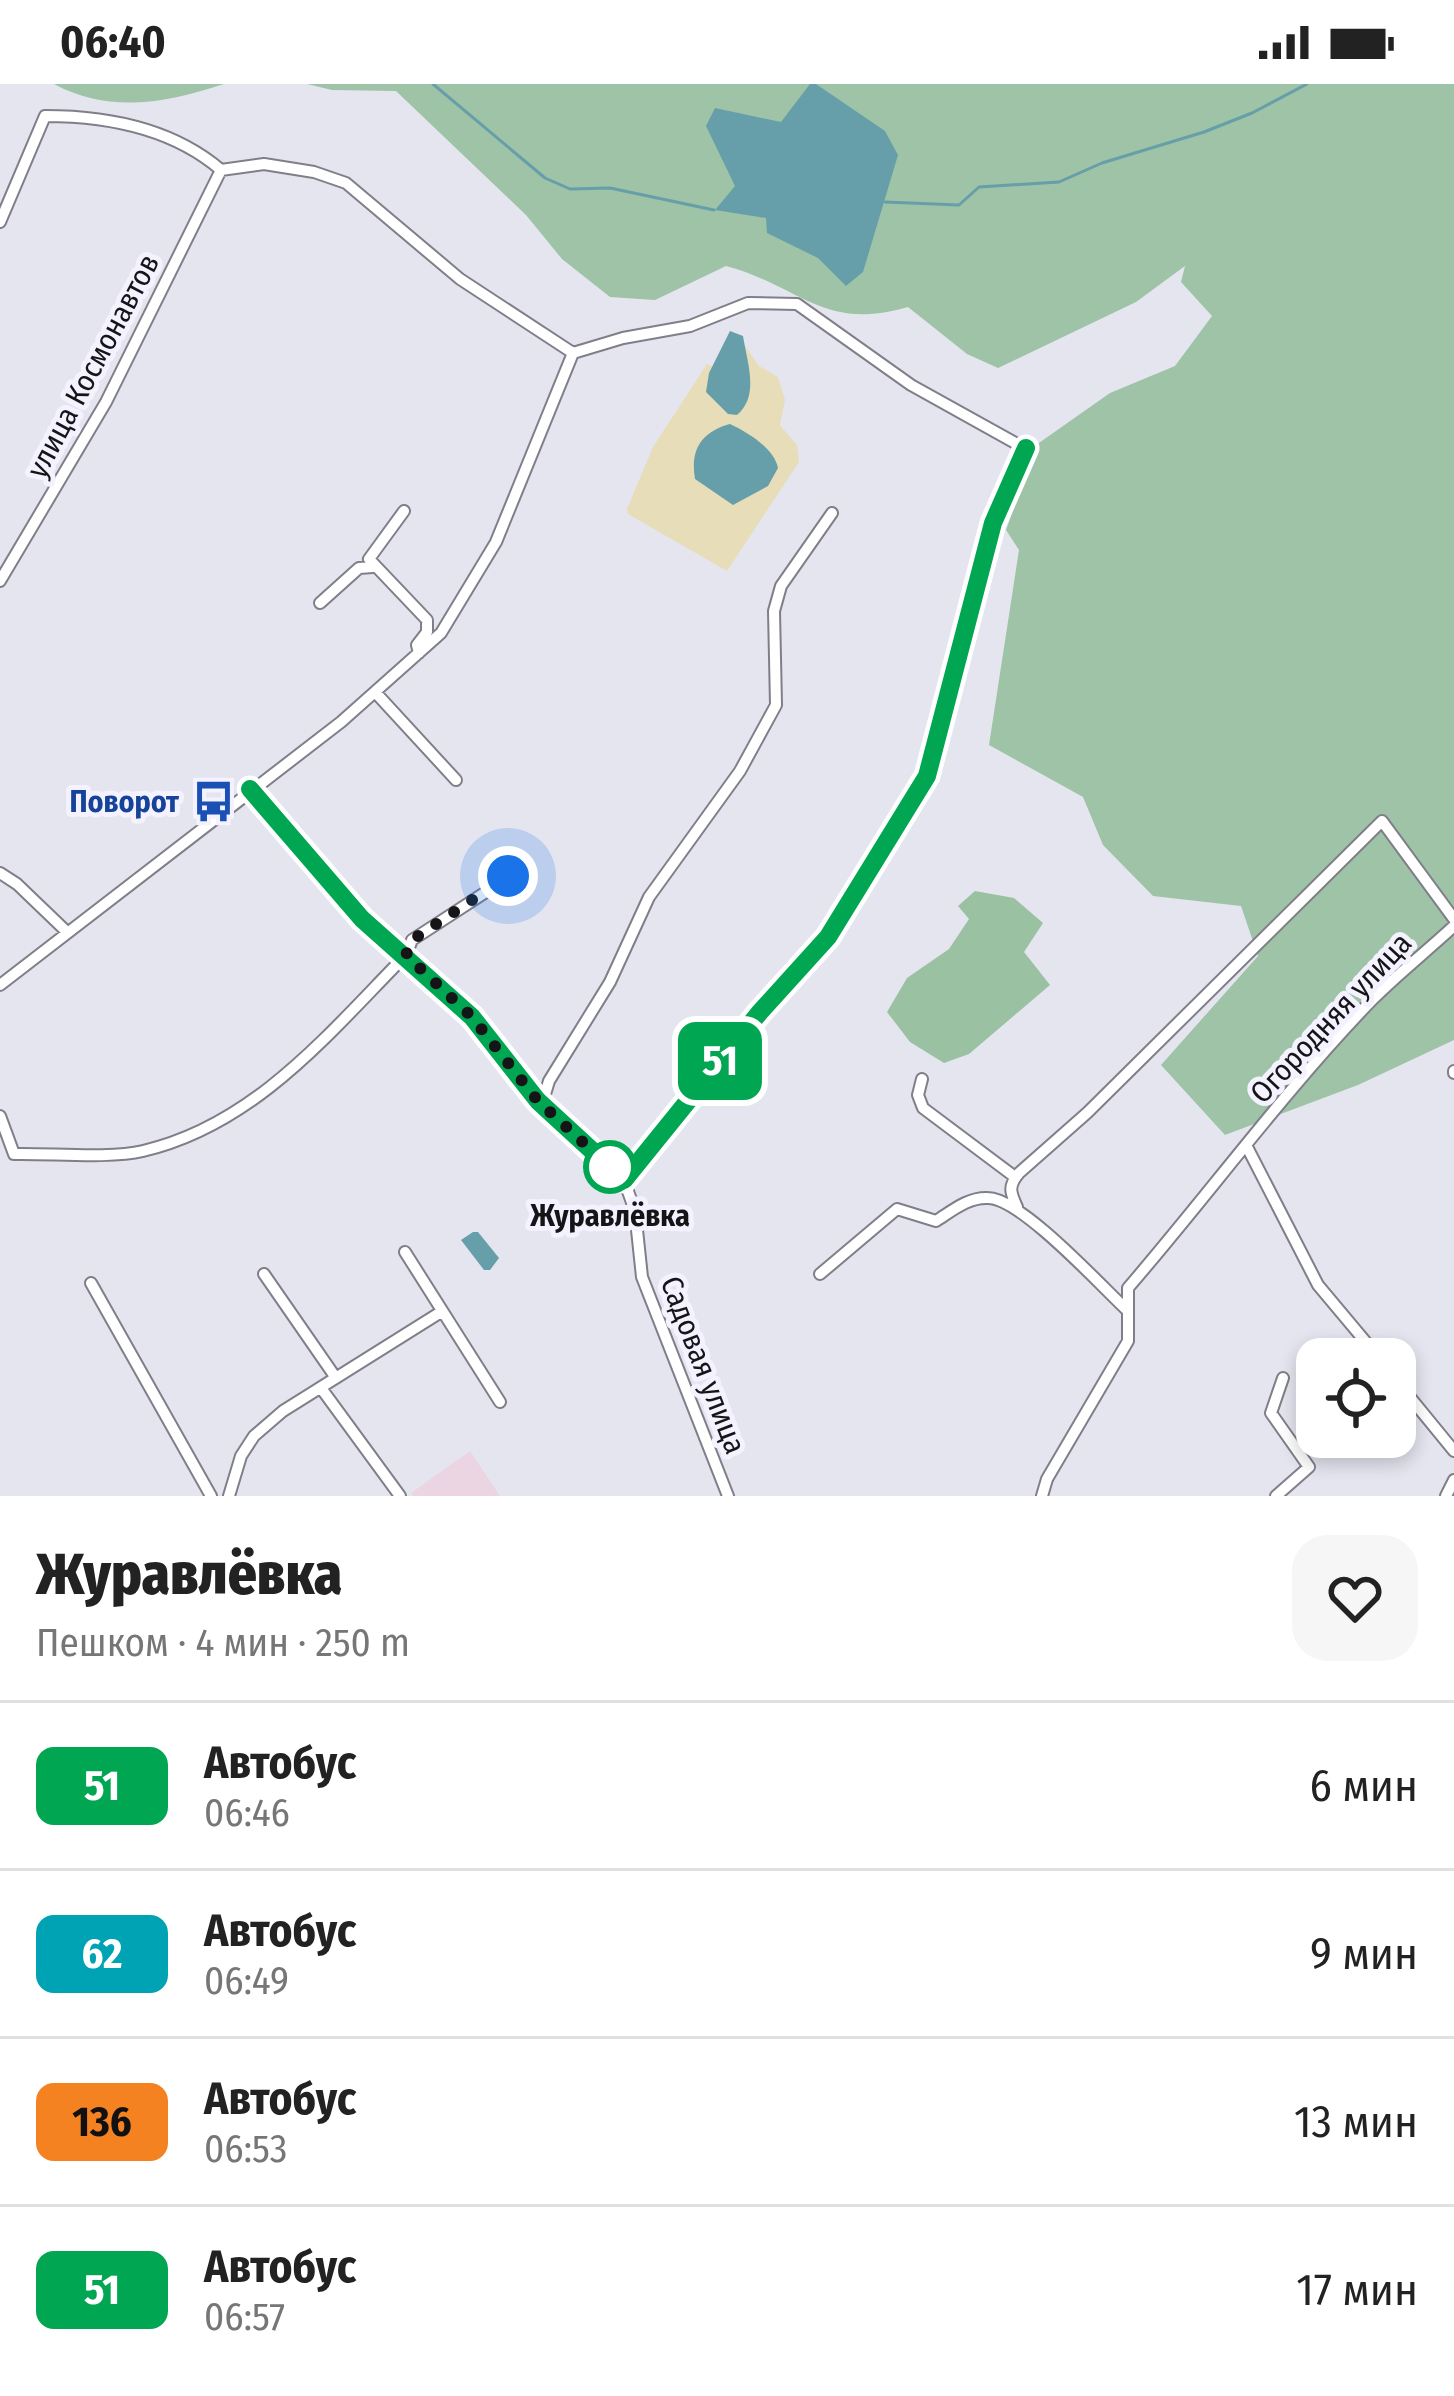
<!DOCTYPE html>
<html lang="ru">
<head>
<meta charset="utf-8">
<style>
	body { margin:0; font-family:"Fira Sans Condensed",sans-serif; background:#f6f6f6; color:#222; height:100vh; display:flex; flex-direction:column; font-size:45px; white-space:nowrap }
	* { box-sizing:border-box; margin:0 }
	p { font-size:39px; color:#767676 }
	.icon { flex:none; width:66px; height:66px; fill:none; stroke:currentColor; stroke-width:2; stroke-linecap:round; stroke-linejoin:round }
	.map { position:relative; height:1412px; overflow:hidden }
	.panel { display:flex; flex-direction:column; background:#fff; flex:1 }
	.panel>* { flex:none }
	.badge { padding:0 24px; border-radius:18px; font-size:42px; line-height:78px }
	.fabs { position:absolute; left:1296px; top:1254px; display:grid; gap:24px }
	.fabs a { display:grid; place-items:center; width:120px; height:120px; border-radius:24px; background:#fff; box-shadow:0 6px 18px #0003; font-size:60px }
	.you { position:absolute; width:60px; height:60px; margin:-30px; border:9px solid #fff; border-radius:50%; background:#1a73e8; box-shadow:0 0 0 18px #1a73e833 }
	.map>.badge { position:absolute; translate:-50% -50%; box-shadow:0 0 0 6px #fff }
	.round { display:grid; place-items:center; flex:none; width:126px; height:126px; border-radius:36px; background:#f6f6f6 }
	.summary { display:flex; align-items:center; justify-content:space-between; height:204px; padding:0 36px }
	h1 { font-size:57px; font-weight:800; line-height:90px }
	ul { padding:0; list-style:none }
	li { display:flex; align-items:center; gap:36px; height:168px; padding:0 36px; border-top:3px solid #e0e0e0 }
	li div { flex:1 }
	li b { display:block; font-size:45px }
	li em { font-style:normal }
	li .badge { min-width:132px; font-weight:700; text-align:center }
	.status { display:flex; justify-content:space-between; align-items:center; height:84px; padding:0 60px; background:#fff; direction:ltr }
	.status svg { height:33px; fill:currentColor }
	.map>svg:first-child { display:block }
	.education { fill:#ebd5e3 }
	.green { fill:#9ec3a6 }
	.forest { fill:#99c1a2 }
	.sand { fill:#e7ddb8 }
	.water { fill:#669fa9 }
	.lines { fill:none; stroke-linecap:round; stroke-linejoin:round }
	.stream { stroke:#669fa9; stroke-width:3 }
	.minor-casing { stroke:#807f89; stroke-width:14 }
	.minor { stroke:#fff; stroke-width:10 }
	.line-casing { stroke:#fff; stroke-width:27 }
	.line { stroke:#00a651; stroke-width:18 }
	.walk { stroke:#151518; stroke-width:12; stroke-dasharray:0 21.6 }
	.stop-dot { fill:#fff; stroke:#00a651; stroke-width:6 }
	.labels { text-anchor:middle; stroke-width:10; stroke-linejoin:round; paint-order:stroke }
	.street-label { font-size:30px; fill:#151518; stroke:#f3f2fe }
	.transit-label { font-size:30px; font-weight:bold; fill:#164399; stroke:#f3f2fe; text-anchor:end }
	.stop-label { font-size:30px; font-weight:bold; fill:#151518; stroke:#f3f2fe }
</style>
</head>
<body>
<div class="status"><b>06:40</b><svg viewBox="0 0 49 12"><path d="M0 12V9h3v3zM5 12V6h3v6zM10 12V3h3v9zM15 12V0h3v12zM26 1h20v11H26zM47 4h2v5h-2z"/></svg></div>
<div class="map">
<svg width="1454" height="1412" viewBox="0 0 1454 1412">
	<rect width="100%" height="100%" fill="#e5e5f0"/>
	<path class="education" d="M 470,1367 L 500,1412 L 413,1412 L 411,1409 Z"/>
	<path class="green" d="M 54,0 L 224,0 C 166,19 110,30 54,0 Z
		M 307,0 L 1454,0 L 1454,956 L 1358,1001 L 1225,1051 L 1161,981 L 1258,872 L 1241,822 L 1153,812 L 1103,761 L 1083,713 L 989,661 L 1019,466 L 1006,446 L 1036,361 L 1110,309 L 1175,282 L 1212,232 L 1181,198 L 1185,182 L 1136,218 L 998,284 L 967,270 L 908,223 C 823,248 801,202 726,182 L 655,216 L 610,213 L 562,175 L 526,131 L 396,7 L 332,6 Z"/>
	<path class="forest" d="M 975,807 L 1014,814 L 1043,839 L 1024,868 L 1050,901 L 969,970 L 944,979 L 910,958 L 887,928 L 907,894 L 949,865 L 969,835 L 958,822 Z"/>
	<path class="sand" d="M 745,262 L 759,282 L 778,293 L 785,316 L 780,341 L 797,361 L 799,378 L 727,487 L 628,430 L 627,425 L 653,363 L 707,280 L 714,283 L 709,289 L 724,327 C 765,294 744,305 745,262 Z"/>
	<path class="water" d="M 810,0 L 816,0 L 885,47 L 898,71 L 863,188 L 846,202 L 818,174 L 767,149 L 766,134 L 715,126 L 735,102 L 706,42 L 715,24 L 781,38 Z
		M 730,247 L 743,252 C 747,278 760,312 737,331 L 728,330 L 706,308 L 709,289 Z
		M 730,340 C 747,348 774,364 778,384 L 768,402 L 733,421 L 695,395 C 690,366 701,348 730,340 Z
		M 473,1148 L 478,1148 L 499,1174 L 490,1186 L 484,1186 L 461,1156 Z"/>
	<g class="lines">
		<path class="stream" d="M 433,0 L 545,94 L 570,105 L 610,104 L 714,126
			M 885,118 L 959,121 L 979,103 L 1059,98 L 1102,79 L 1204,48 L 1252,29 L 1307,0"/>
		<defs>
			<path id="minor" d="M 221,86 L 264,80 L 314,88 L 346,99 L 460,195 L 573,269
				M 0,138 L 45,32 C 108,32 172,44 221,86
				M 573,269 L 623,254 L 690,242 L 748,219 L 797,220 L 911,301 L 1026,365 L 993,439 L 927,692 L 828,853 L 760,928 L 624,1096
				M 404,427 L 369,475 L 427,536 L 427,548 L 417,561 L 419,569
				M 0,497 L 106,318 L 221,86
				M 320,519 L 359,484 L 373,483
				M 375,608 L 456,696
				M 250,705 L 361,835 L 473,933 L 538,1017 L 624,1096 L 635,1127 L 642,1193 L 728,1412
				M 0,789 L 17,800 L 67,848
				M 0,901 L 341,638 L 441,549 L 496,458 L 573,269
				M 1454,987 L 1454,989
				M 922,995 L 918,1011 L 923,1024 L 1015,1093
				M 542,1020 L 549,997 L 610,898 L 649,813 L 740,687 L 776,621 L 774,527 L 781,502 L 832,429
				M 0,1032 L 14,1070 C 50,1069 109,1075 143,1067 C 255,1041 329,949 406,871 L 412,856 L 526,782
				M 1246,1061 L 1318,1201 L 1380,1275
				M 1017,1123 C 1010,1108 1008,1102 1019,1089 L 1087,1029 L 1382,737 L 1454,835
				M 405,1168 L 500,1318
				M 264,1190 L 336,1294
				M 820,1190 L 897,1125 L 936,1137 C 952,1127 968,1113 988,1114 C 1021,1114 1101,1202 1128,1227
				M 91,1199 L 211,1412
				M 1395,1295 L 1454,1367
				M 321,1304 L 400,1412
				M 229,1412 L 241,1372 L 254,1352 L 283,1327 L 441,1228
				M 1042,1412 L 1047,1395 L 1128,1257 L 1128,1204 C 1210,1109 1284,1007 1372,916 C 1398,890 1427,867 1454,842
				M 1276,1412 L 1309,1383 L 1271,1329 L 1283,1294
				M 1446,1412 L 1454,1396"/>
		</defs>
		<use href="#minor" class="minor-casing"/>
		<use href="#minor" class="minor"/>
	</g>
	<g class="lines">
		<defs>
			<path id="line" d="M 250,705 L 362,835 L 472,933 L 538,1017 L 624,1096 L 760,928 L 828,853 L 927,692 L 993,439 L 1026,364"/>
		</defs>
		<use href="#line" class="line-casing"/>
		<use href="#line" class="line"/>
		<path class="walk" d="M 508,792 L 412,856 L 406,871 L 472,933 L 538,1017 L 610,1083"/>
	</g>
	<defs>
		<symbol id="bus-bare" viewBox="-9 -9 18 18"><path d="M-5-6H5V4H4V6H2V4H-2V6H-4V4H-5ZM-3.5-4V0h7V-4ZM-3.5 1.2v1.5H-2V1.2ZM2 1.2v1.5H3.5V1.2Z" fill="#1a4fb4" stroke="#f3f2fe" stroke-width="2.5" paint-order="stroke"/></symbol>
	</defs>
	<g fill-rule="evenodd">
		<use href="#bus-bare" x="184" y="688" width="59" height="59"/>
	</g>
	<circle class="stop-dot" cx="610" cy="1083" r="24"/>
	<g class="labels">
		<g class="street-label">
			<text transform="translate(93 282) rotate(-62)" y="10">улица Космонавтов</text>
			<text transform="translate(1331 934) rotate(-47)" y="10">Огородняя улица</text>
			<text transform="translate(703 1281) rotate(69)" y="10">Садовая улица</text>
		</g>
		<g class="transit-label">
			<text x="179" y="728">Поворот</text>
		</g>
		<g class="stop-label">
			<text x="610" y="1142">Журавлёвка</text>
		</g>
	</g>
</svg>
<div class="fabs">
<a><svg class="icon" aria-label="locate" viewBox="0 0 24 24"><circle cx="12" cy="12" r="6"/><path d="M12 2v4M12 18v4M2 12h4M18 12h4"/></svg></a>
</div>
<div class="you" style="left:508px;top:792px"></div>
<b class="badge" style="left:720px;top:977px;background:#00a651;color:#fff">51</b>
</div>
<section class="panel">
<div class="summary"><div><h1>Журавлёвка</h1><p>Пешком · 4 мин · 250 m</p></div><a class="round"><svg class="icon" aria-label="heart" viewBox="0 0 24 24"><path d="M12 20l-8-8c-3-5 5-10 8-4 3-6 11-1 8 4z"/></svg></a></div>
<ul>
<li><span class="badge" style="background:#00a651;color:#fff">51</span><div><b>Автобус</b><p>06:46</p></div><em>6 мин</em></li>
<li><span class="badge" style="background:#00a3b4;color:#fff">62</span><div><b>Автобус</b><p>06:49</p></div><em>9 мин</em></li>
<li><span class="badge" style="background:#f58220;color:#111">136</span><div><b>Автобус</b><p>06:53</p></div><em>13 мин</em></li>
<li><span class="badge" style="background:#00a651;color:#fff">51</span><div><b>Автобус</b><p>06:57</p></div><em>17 мин</em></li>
</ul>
</section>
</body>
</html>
